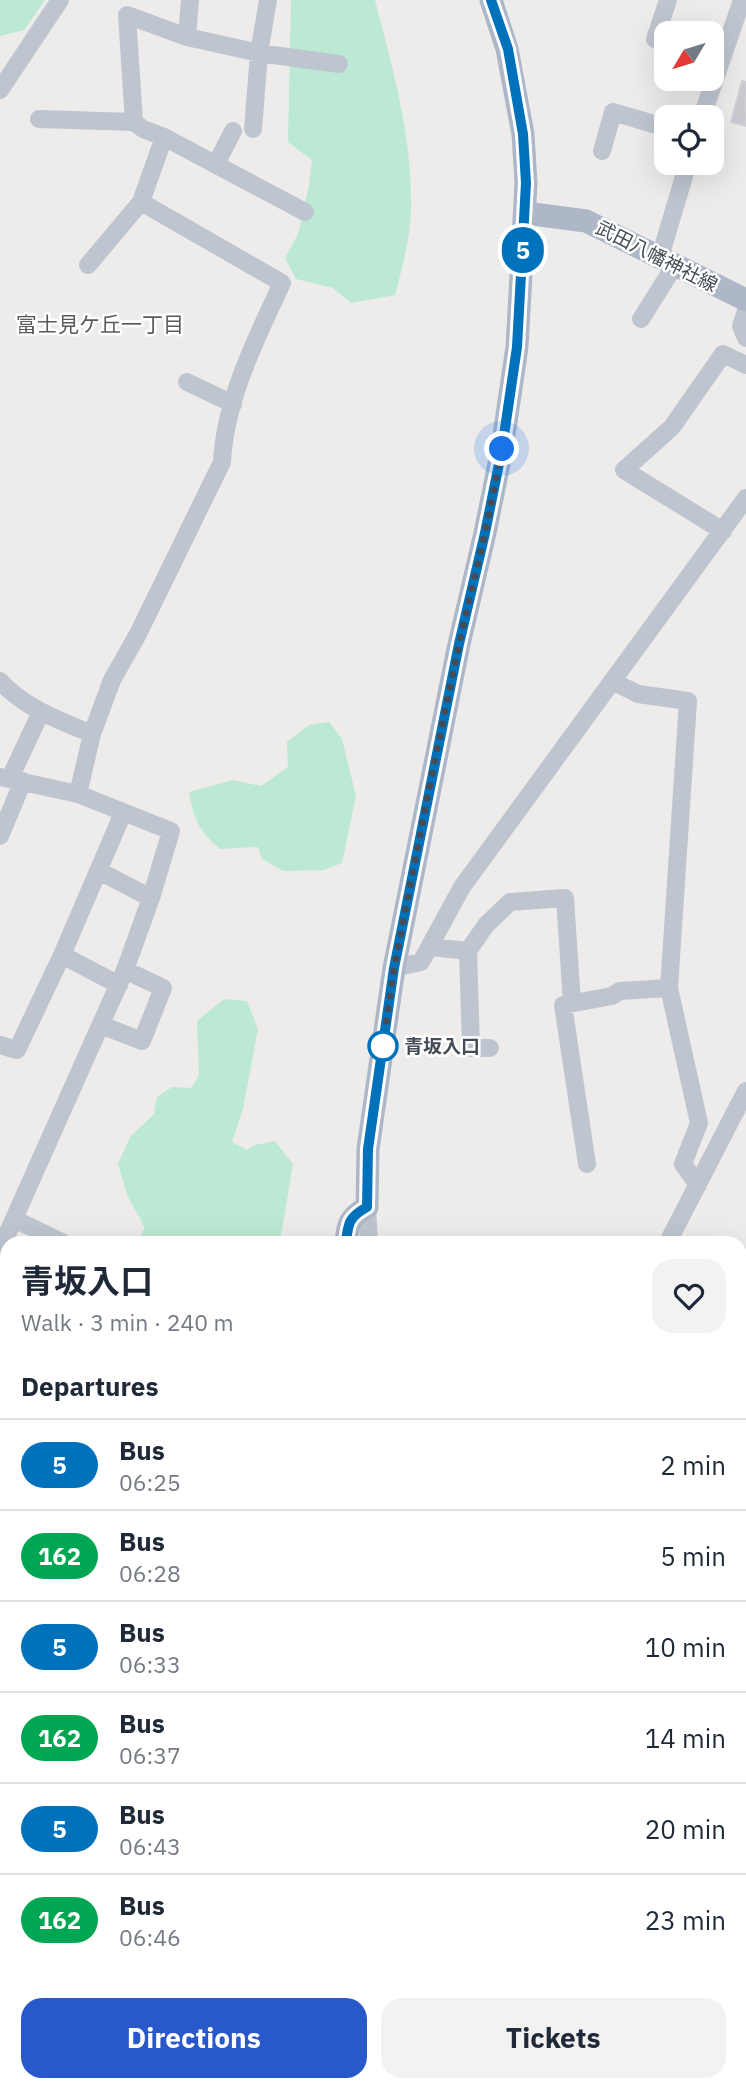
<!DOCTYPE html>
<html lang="en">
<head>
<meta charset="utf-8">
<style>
	body { margin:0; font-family:"IBM Plex Sans","Noto Sans JP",sans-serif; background:#f2f2f3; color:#1f2937; height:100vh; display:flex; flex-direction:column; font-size:26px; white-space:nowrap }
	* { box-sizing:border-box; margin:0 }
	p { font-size:23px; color:#747a83 }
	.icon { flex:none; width:38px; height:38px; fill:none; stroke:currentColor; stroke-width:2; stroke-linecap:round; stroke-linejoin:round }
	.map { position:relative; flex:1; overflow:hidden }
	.side { position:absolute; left:0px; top:1236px; width:747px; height:856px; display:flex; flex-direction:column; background:#fff; border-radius:21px 21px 0 0; box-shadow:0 7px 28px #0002 }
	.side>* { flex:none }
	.badge { padding:0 14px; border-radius:23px; font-size:24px; line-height:46px }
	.needle { width:46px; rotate:232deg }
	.buttons { position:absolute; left:654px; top:21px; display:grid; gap:14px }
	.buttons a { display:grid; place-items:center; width:70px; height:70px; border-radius:14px; background:#fff; box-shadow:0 7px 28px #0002; font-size:35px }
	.you { position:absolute; width:35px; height:35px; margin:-18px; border:5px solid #fff; border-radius:50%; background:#1a73e8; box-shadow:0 0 0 10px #1a73e833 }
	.map>.badge { position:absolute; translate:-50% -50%; box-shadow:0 0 0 4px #fff }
	h2 { padding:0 21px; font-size:26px; line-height:63px }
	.round { display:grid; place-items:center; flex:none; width:74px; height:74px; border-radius:21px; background:#f2f2f3 }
	.headline { display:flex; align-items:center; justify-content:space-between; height:119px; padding:0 21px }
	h1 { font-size:33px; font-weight:700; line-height:52px }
	.cta { display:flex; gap:14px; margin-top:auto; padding:14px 21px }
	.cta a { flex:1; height:80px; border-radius:21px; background:#2958ca; color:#fff; font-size:28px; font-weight:700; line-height:80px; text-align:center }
	.cta a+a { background:#f2f2f3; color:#1f2937 }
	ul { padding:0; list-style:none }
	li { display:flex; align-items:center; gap:21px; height:91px; padding:0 21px; border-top:2px solid #e0e1e3 }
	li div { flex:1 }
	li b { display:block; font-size:26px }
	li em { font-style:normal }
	li .badge { min-width:77px; font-weight:700; text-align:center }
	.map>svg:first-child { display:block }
	.green { fill:#bce9d4 }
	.building { fill:#c8cad0; stroke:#d0d1d6; stroke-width:2 }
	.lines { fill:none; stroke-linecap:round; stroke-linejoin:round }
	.highway-casing { stroke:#7282a2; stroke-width:30 }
	.minor { stroke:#bfc5cf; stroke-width:18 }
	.major { stroke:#adb7c8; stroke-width:23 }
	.highway { stroke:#8797b6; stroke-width:26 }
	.line-casing { stroke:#fff; stroke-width:16 }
	.line { stroke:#0072bc; stroke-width:10 }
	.walk { stroke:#454c56; stroke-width:7; stroke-dasharray:0 12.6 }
	.stop-dot { fill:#fff; stroke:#0072bc; stroke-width:3.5 }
	.labels { text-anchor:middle; stroke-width:5; stroke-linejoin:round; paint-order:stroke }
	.street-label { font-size:19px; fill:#454c56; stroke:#fff }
	.stop-label { font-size:19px; font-weight:bold; fill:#454c56; stroke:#fff; text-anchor:start }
	.neighbourhood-label { font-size:21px; fill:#595b5f; stroke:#fff }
</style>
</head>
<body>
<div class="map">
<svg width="746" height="2090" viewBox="0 0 746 2090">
	<rect width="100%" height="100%" fill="#eeebeb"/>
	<path class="green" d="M 0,0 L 45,0 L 24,30 L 0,36 Z
		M 291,0 L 375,0 C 392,66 411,132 411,200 C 412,232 403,265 395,295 L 351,303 L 333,288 L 296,279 L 285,258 L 298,234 L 309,185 L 312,160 L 288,142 Z
		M 329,722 L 342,739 L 356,796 L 342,863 L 324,870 L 283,871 L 262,859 L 258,847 L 220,849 C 199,832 193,817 189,792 L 232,780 L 261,786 L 288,767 L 287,742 L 309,725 Z
		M 224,999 L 247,1001 L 258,1029 L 243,1109 L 232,1142 L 247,1150 L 255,1145 L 275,1141 L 293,1164 L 280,1242 L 137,1242 L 145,1228 L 127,1195 L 118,1164 L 130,1137 L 154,1114 L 157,1097 L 172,1087 L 191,1088 L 199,1075 L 197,1021 Z
		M 7,1540 L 7,1704 L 0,1693 L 0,1544 Z
		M 0,1978 L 7,1981 L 7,2084 L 143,2084 L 142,2090 L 0,2090 Z"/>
	<path class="building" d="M 742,81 L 746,82 L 746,126 L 731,122 Z"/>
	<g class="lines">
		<defs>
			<path id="highway" d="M 740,1898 L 746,1881
				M 667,2090 L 670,2084"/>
		</defs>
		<use href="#highway" class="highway-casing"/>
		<path class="minor" d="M 187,37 L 190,0
			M 667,44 L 655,39 L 668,0
			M 0,90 L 60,0
			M 702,117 L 742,0
			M 39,119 L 134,122 L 143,129 L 164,137 L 141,202
			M 134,122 L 127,15 L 187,37 L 259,53 L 339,64
			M 253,129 L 259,53 L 268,0
			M 164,137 L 305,212
			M 602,151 L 613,112 L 667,128
			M 216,164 L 233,131
			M 660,257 L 688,163
			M 746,311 L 741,326 L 746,338
			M 641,319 L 675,265
			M 187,382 L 233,404
			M 723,531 L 624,470 L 672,427 L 723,354 L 746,365
			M 0,681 C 25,708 59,720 92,734
			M 612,681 L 638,694 L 688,701 L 669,988 L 699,1123 L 683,1164 L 698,1185
			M 0,777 L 78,794 L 171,831 L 151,898 L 125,970 L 0,1250
			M 10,778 L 41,712
			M 78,794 L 92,734 L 112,680 L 138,634 L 222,462 C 225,400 256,339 282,283 L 141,202 L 88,265
			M 0,836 L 23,781
			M 99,871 L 151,898
			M 431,947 L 468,951
			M 62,955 L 119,985
			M 394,968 L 421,962 L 462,887 L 746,498
			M 101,1025 L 142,1041 L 163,988 L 125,970
			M 0,1045 L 17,1050 L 62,955 L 123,813
			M 490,1048 L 471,1048 L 468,951 L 486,925 L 510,902 L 565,898 L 572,1003
			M 587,1164 L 563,1005 L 612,996 L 620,991 L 669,988
			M 367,1207 L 369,1242
			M 14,1219 L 62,1242
			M 668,1242 L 746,1091
			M 740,1324 L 746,1324
			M 0,1327 L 7,1332
			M 0,1466 L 7,1468
			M 740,1495 L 746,1520
			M 0,1506 L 7,1493
			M 740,1679 L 746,1678
			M 0,1928 L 7,1931
			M 483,2084 L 484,2090
			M 518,2084 L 520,2090
			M 229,2090 L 229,2084"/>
		<path class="major" d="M 525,213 L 586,221 L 746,300
			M 346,1242 C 348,1223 349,1218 367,1207 L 368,1149 L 394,968 L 459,644 L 485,533 L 502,449 L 517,347 L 526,183 L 523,134 L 507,49 L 491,0
			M 157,2090 L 158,2084"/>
		<use href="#highway" class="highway"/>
	</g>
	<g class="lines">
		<defs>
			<path id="line" d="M 346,1242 C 348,1223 349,1217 367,1207 L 368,1149 L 394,968 L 459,644 L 485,533 L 502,449 L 517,347 L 526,183 L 523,134 L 508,49 L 491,0"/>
		</defs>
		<use href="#line" class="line-casing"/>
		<use href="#line" class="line"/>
		<path class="walk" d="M 383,1046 L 394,968 L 432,774 L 459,644 L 485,533 L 502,449"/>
	</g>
	<circle class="stop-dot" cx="383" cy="1046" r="14"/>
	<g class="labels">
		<g class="street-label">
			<text transform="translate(657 256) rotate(27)" y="7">武田八幡神社線</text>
		</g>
		<g class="stop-label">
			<text x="404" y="1053">青坂入口</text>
		</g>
		<g class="neighbourhood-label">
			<text x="100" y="332">富士見ケ丘一丁目</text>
		</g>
	</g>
</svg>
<div class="buttons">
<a><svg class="needle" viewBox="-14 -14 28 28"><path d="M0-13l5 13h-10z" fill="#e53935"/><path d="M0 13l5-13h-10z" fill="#747a83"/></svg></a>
<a><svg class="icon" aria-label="locate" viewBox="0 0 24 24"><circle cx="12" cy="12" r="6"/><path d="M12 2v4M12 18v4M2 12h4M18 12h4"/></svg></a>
</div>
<div class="you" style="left:502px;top:449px"></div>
<b class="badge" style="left:523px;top:250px;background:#0072bc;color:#fff">5</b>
<section class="side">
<div class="headline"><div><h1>青坂入口</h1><p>Walk · 3 min · 240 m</p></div><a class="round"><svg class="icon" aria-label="heart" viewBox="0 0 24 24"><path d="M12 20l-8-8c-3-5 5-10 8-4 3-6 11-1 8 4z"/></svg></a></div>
<h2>Departures</h2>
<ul>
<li><span class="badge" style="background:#0072bc;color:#fff">5</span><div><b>Bus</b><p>06:25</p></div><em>2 min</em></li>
<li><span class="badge" style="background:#00a651;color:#fff">162</span><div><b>Bus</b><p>06:28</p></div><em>5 min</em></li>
<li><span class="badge" style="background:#0072bc;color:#fff">5</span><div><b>Bus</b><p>06:33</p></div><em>10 min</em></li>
<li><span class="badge" style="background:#00a651;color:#fff">162</span><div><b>Bus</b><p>06:37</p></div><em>14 min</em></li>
<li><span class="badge" style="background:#0072bc;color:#fff">5</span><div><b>Bus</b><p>06:43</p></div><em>20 min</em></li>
<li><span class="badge" style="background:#00a651;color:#fff">162</span><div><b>Bus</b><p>06:46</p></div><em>23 min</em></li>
</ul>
<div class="cta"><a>Directions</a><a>Tickets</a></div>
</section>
</div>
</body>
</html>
